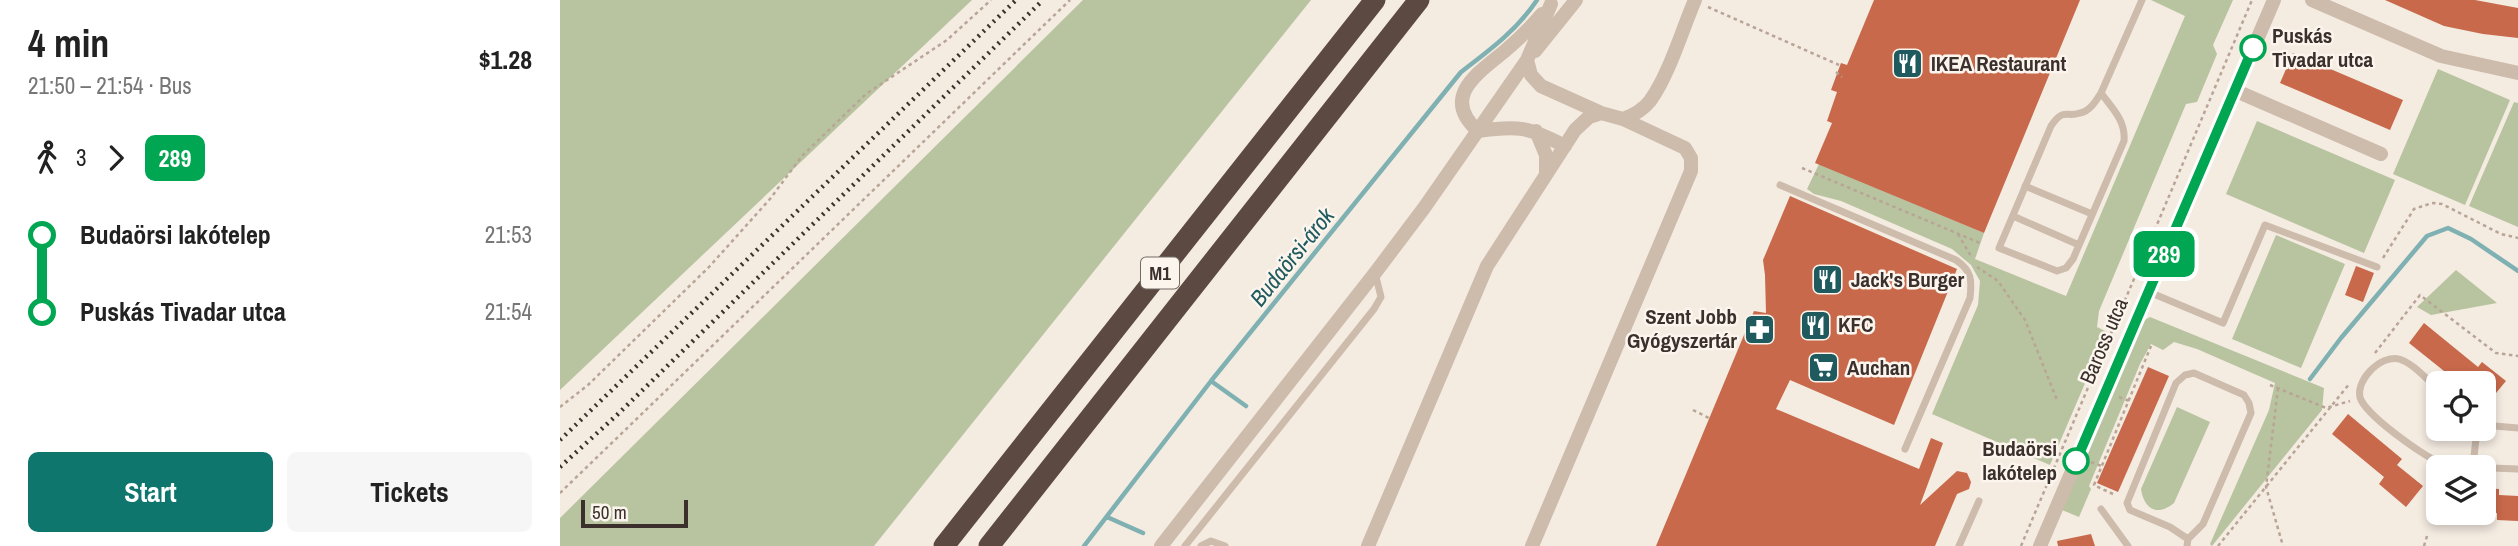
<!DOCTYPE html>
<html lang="en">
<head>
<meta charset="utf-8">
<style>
	body { margin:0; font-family:"Archivo Narrow",sans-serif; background:#f6f6f6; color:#222; height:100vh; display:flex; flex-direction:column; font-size:26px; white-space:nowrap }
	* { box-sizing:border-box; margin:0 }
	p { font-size:23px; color:#767676 }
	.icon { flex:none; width:38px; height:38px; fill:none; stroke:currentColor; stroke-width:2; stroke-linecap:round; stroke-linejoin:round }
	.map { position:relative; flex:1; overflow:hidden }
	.drawer { display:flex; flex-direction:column; background:#fff; width:560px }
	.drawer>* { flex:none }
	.badge { padding:0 14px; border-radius:10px; font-size:24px; line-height:46px }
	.buttons { position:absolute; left:1866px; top:371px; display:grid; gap:14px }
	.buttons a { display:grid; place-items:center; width:70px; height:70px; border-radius:10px; background:#fff; box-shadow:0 4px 10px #0003; font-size:35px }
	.scale { position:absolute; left:21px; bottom:18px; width:107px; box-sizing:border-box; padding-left:7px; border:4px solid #3b302b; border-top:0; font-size:19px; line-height:24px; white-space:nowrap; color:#3b302b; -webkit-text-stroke:5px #fbf5ee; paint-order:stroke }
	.map>.badge { position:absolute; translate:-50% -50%; box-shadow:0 0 0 4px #fff }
	.legs { display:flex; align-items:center; gap:10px; height:77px; padding:0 28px; font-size:23px }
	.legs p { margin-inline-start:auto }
	.headline { display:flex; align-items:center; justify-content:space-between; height:119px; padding:0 28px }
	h1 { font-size:38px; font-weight:800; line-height:52px }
	.cta { display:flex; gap:14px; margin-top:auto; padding:14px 28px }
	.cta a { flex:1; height:80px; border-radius:10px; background:#0f766e; color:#fff; font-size:28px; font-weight:800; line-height:80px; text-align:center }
	.cta a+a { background:#f6f6f6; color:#222 }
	ul { padding:0 28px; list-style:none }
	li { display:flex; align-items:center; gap:24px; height:77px; font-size:26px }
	li i { display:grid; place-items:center; width:10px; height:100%; margin:0 9px; background:currentColor }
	li i::after { content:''; width:18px; height:18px; margin:-9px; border:5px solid; border-radius:50%; background:#fff }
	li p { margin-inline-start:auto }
	li:first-child i { background:linear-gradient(#0000 50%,currentColor 0) }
	li:last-child i { background:linear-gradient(currentColor 50%,#0000 0) }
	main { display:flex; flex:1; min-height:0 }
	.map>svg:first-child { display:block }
	.green { fill:#b8c4a0 }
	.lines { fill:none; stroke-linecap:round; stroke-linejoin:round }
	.stream { stroke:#7fb0b2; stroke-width:4.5 }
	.building { fill:#c8694b }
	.path { stroke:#b9a596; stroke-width:2.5; stroke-dasharray:3.5 3.5; stroke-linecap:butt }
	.lane { stroke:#cdbbac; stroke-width:7 }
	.street { stroke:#cdbbac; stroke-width:14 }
	.highway { stroke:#5c4a42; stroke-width:21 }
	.rail { stroke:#3b302b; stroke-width:4.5; stroke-dasharray:2 5; stroke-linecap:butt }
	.line-1-casing { stroke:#fff; stroke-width:16 }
	.line-1 { stroke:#00a651; stroke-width:10 }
	.stop-1-dot { fill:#fff; stroke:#00a651; stroke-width:3.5 }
	.labels { text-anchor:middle; stroke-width:5; stroke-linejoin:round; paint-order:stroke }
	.shield { fill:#fbf5ee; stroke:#756b66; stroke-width:2 }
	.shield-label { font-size:19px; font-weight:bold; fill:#3b302b }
	.stop-label { font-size:21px; font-weight:bold; fill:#3b302b; stroke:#fbf5ee; text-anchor:start }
	.poi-label { font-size:21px; font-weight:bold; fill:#3b302b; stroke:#fbf5ee; text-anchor:start }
	.street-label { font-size:21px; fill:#3b302b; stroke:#fbf5ee }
	.water-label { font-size:23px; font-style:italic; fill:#1f5a5e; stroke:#fbf5ee }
</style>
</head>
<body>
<main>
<section class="drawer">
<div class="headline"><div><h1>4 min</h1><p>21:50 – 21:54 · Bus</p></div><b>$1.28</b></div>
<div class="legs"><svg class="icon" aria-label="walk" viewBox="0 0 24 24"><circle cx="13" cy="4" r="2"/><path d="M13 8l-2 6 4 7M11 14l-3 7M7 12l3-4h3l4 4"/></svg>3<svg class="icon" aria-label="forward" viewBox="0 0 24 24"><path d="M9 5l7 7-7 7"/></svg><b class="badge" style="background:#00a651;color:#fff">289</b></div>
<ul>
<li><i style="color:#00a651"></i><b>Budaörsi lakótelep</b><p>21:53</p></li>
<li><i style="color:#00a651"></i><b>Puskás Tivadar utca</b><p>21:54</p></li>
</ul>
<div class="cta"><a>Start</a><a>Tickets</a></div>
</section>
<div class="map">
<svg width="1958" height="546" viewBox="0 0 1958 546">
	<rect width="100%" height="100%" fill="#f4ebe1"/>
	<path class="green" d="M 0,0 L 412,0 L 0,390 Z
		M 523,0 L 751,0 L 314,546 L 0,546 L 0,518 Z
		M 1591,0 L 1673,0 L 1653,45 L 1657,54 L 1637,102 L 1626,104 L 1539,311 L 1537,327 L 1547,332 L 1490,465 L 1372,414 L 1418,305 L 1420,281 L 1411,265 L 1392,249 L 1281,201 L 1254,194 L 1247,189 L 1259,164 L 1424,233 L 1415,259 L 1506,296 L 1625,16 Z
		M 1878,69 L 1950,100 L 1905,205 L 1833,174 Z
		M 1954,102 L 1958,103 L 1958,227 L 1909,206 Z
		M 1697,121 L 1835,180 L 1804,253 L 1666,194 Z
		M 1716,235 L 1785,264 L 1741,368 L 1672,339 Z
		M 1896,270 L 1937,303 L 1871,315 L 1857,307 Z
		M 1590,317 L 1764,388 L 1762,410 L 1652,546 L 1650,544 L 1709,410 L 1715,383 L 1637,349 L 1614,342 L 1603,350 L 1591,344 L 1580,364 L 1529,486 L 1531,489 L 1519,517 L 1502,510 L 1583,321 Z
		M 1617,407 L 1650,422 L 1614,503 C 1597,517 1584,509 1581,489 Z"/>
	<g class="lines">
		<path class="stream" d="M 1750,379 L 1781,338 L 1867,236 L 1888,228 L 1911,239 L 1958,271
			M 651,381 L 686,406
			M 547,517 L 583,533
			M 524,546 L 651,381 L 901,72 C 930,50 957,30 977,0"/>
	</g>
	<path class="building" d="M 1314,0 L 1520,0 L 1424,233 L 1255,163 L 1272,123 L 1267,121 L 1277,92 L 1271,90 L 1281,63 L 1287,65 Z
		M 1825,0 L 1915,0 L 1958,8 L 1958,38 L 1923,34 L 1884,26 Z
		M 1733,53 L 1843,100 L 1830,130 L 1720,83 Z
		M 1230,196 L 1397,269 L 1334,425 L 1230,380 L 1216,409 L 1359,469 L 1371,438 L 1383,443 L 1360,505 L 1397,471 L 1407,473 L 1411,482 L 1409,489 L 1397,494 L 1375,546 L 1096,546 L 1194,311 L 1206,313 L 1205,275 L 1203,260 Z
		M 1796,266 L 1814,273 L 1803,302 L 1785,295 Z
		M 1864,323 L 1918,367 L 1922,362 L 1946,381 L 1931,399 L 1923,393 L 1923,383 L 1899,383 L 1849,343 Z
		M 1588,367 L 1609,376 L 1558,492 L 1537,483 Z
		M 1788,414 L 1842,459 L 1837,465 L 1863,486 L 1846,507 L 1819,484 L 1824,477 L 1772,434 Z
		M 1923,488 L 1939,489 L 1939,495 L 1958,496 L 1958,521 L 1937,520 L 1937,513 L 1923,512 Z
		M 1531,534 L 1535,546 L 1498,546 L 1497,541 Z"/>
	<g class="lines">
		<path class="path" d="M 1148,7 L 1279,65
			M 1276,72 L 1282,77
			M 1242,168 L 1420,243
			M 1398,234 L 1412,258
			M 1823,258 L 1854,209 L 1872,203 L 1882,204 L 1941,234 L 1958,238
			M 1417,267 L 1438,281 L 1465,320 L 1497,400
			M 1815,353 L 1860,295 L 1936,353 L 1958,356
			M 1710,385 L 1766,408 L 1790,401
			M 1718,388 L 1706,487 L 1723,546
			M 1559,397 L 1572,402
			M 0,407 L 28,385 L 149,267 L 210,199 L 242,156 L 306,94 L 387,40 L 431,0
			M 1133,410 L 1149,418
			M 1531,462 L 1544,467
			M 0,493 L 510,0
			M 1553,494 L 1534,485 L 1591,346
			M 1461,546 L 1692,0
			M 1658,546 L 1790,383
			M 1864,546 L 1867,536"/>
		<path class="lane" d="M 1541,93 C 1552,108 1566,121 1564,141 L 1513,259 L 1506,268 L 1497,271 L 1439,248 L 1491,126 C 1504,107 1505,118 1520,113 C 1530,111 1536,101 1541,93 L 1582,0
			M 1220,185 L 1396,260 C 1412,271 1412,280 1410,298 L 1345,449
			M 1465,186 L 1532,214
			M 1453,216 L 1519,245
			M 1589,292 L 1663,323 L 1705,225 L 1817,267
			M 1878,389 C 1867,380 1853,363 1839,359 C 1820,354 1793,383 1801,400 C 1811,419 1871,463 1892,467
			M 1923,425 L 1958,428
			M 1913,466 L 1917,429
			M 1905,467 L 1958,469
			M 1541,509 L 1568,546
			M 625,546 L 814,309 L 821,297 L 815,273
			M 641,546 L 651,541 L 665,546
			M 1399,546 L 1419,501
			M 1627,546 L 1628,539 L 1643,524 L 1691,413 L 1689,403 L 1684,395 L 1634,373 L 1625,375 L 1616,383 L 1567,503 L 1570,510 L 1610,527 L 1628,539"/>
		<path class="street" d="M 1752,0 L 1881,56 L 1958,73
			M 975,51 L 1016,0
			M 967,60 L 971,75 L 981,86 L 1041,113 L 1063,119 L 1125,148 L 1131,158 L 1131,171 L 972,546
			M 1674,90 L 1821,154
			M 1063,119 C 1074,115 1083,110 1090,101 C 1109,75 1122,30 1135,0
			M 918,131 C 879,96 920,72 946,50 C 959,39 971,27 982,14
			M 918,131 C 959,125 968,127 1005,146
			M 976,131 L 986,155 L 986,173
			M 601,546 L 815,273 L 864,208 L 967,60 L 991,4
			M 808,546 L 927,266 L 1015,130 L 1029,117 L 1041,113
			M 1480,546 L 1714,0"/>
		<path class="highway" d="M 384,546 L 815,0
			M 429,546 L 859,0"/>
		<path class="rail" d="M 0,440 L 456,0
			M 0,467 L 58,414 L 483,0"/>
	</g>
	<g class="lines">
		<defs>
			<path id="line-1" d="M 1516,461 L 1693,48"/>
		</defs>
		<use href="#line-1" class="line-1-casing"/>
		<use href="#line-1" class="line-1"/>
	</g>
	<defs>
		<symbol id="restaurant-square" viewBox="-11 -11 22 22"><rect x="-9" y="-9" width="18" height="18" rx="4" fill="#1f5a5e" stroke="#fbf5ee"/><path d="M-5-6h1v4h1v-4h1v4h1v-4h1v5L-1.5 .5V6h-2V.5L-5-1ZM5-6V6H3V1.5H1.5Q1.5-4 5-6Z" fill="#fff"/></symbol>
		<symbol id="pharmacy-square" viewBox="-11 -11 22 22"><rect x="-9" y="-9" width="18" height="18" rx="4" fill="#1f5a5e" stroke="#fbf5ee"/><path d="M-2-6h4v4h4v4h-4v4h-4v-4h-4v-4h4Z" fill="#fff"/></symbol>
		<symbol id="supermarket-square" viewBox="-11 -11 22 22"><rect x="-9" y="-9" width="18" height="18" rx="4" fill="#1f5a5e" stroke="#fbf5ee"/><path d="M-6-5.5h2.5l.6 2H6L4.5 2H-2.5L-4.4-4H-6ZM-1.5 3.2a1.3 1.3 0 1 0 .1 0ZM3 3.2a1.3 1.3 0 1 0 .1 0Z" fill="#fff"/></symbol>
	</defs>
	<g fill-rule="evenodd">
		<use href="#restaurant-square" x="1330" y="46" width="35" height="35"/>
		<use href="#restaurant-square" x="1250" y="262" width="35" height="35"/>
		<use href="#restaurant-square" x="1238" y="308" width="35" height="35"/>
		<use href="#pharmacy-square" x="1182" y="312" width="35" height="35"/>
		<use href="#supermarket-square" x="1246" y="350" width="35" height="35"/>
	</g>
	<g class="stop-1-dot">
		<circle cx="1693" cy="48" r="12"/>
		<circle cx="1516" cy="461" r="12"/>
	</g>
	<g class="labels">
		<rect class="shield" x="581" y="257.5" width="38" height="31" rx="5"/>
		<g class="shield-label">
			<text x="600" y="280">M1</text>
		</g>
		<g class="stop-label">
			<text x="1712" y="43">Puskás<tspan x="1712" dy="24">Tivadar utca</tspan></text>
			<text x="1497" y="456" text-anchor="end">Budaörsi<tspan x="1497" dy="24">lakótelep</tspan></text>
		</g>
		<g class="poi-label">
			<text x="1371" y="71">IKEA Restaurant</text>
			<text x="1291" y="287">Jack's Burger</text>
			<text x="1177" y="324" text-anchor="end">Szent Jobb<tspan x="1177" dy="24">Gyógyszertár</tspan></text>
			<text x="1278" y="332">KFC</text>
			<text x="1287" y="375">Auchan</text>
		</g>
		<g class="street-label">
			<text transform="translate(1544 341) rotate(-67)" y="7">Baross utca</text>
		</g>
		<g class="water-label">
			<text transform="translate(732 257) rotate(-51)" y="8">Budaörsi-árok</text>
		</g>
	</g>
</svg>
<div class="buttons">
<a><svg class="icon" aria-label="locate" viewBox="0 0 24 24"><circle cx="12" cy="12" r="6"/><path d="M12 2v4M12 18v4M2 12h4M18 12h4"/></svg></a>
<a><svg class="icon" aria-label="layers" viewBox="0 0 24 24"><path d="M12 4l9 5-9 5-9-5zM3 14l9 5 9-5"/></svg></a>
</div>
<div class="scale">50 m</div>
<b class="badge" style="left:1604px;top:254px;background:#00a651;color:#fff">289</b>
</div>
</main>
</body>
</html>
